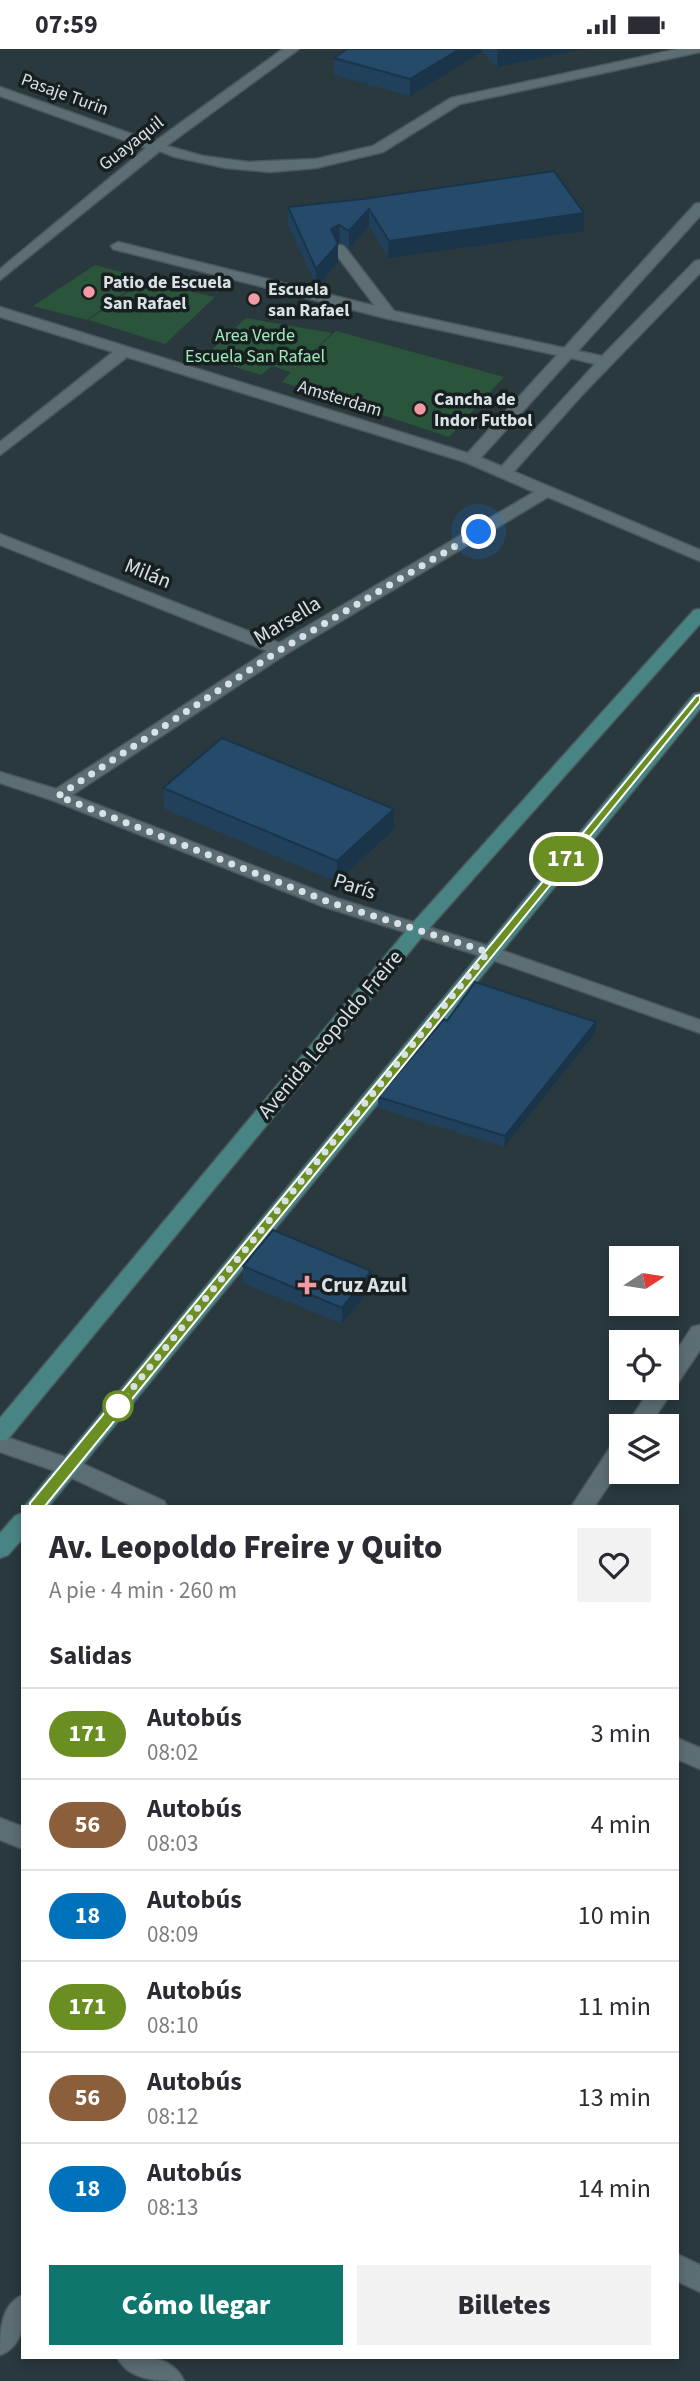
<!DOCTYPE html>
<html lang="es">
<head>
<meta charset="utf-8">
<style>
	body { margin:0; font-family:"Source Sans 3",sans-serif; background:#f2f2f3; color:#2b2b33; height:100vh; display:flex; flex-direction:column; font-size:26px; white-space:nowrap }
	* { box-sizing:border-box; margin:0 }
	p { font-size:23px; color:#7c7c81 }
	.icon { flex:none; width:38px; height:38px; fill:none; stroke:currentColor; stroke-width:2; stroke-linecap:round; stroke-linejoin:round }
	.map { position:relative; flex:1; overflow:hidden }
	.side { position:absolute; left:21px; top:1456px; width:658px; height:854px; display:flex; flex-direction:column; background:#fff; border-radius:0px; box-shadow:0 4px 10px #0003 }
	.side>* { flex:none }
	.badge { padding:0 14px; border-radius:23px; font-size:24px; line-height:46px }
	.needle { width:46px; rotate:78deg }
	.buttons { position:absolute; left:609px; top:1197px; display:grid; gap:14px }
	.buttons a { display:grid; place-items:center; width:70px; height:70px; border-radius:0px; background:#fff; box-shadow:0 4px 10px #0003; font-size:35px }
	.you { position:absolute; width:35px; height:35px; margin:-18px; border:5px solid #fff; border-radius:50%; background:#1a73e8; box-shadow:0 0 0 10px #1a73e833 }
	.map>.badge { position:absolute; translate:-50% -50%; box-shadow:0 0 0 4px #fff }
	h2 { padding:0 28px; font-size:26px; line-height:63px }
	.round { display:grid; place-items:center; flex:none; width:74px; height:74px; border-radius:0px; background:#f2f2f3 }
	.summary { display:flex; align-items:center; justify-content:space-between; height:119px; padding:0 28px }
	h1 { font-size:33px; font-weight:800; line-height:52px }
	.cta { display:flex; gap:14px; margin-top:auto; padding:14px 28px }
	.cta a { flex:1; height:80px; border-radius:0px; background:#0f766e; color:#fff; font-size:28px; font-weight:800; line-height:80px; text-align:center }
	.cta a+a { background:#f2f2f3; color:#2b2b33 }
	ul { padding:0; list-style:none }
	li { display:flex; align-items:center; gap:21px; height:91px; padding:0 28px; border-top:2px solid #e1e1e2 }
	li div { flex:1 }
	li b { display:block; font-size:26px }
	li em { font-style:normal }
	li .badge { min-width:77px; font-weight:700; text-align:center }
	.status { display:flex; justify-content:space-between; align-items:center; height:49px; padding:0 35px; background:#fff; direction:ltr }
	.status svg { height:19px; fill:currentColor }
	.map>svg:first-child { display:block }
	.green { fill:#2b553b }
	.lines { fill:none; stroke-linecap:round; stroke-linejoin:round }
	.lane-casing { stroke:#49575b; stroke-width:3 }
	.street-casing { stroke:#49575b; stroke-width:3 }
	.secondary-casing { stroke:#49575b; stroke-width:3 }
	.lane { fill:#5c6e73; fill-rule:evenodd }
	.street { fill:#5c6e73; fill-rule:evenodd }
	.secondary { fill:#498484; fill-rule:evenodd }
	.wall { fill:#20405b }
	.shaded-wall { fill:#1a344a }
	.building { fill:#254a6a; stroke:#1a344a; stroke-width:2 }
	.line { fill:#6b8e23; stroke:#fff; stroke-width:2 }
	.walk { stroke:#d8e2e5; stroke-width:7; stroke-dasharray:0 12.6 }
	.poi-dot { fill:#f49aa6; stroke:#181f21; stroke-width:2.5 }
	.stop-dot { fill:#fff; stroke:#6b8e23; stroke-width:3.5 }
	.labels { text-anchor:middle; stroke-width:7; stroke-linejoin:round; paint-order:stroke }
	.far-street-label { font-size:18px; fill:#d8e2e5; stroke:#181f21 }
	.far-poi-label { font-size:18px; font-weight:bold; fill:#d8e2e5; stroke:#181f21; text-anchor:start }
	.far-park-label { font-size:18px; fill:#a0eaba; stroke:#181f21 }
	.street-label { font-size:21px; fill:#d8e2e5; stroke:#181f21 }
	.poi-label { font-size:21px; font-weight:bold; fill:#d8e2e5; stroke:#181f21; text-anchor:start }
</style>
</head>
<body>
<div class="status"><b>07:59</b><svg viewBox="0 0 49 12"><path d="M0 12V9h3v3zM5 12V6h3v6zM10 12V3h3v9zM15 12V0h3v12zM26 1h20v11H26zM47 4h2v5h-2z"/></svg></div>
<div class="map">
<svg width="700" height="2332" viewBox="0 0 700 2332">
	<rect width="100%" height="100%" fill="#29393e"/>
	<path class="green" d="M 95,216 L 144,229 L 87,271 L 33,257 Z
		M 143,232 L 215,248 L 165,295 L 89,271 Z
		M 246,269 L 332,284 L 300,315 L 336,282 L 504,328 L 449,388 L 282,333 L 291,323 L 272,317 L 261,326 L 204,308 Z"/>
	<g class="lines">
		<defs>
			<path id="lane" d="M 678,0 L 700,0 L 700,3 L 460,55 L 383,103 L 316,119 L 270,123 L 226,119 L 175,108 L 149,98 L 156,94 L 203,107 L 248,113 L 316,110 L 373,97 L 451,49 Z
				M 700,154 L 700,167 L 578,302 L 602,307 L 695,212 L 700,211 L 700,224 L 582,346 L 510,427 L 504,429 L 496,424 L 498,421 L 595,315 L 571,309 L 477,413 L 471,415 L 463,410 L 465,407 L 557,306 L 389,270 L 113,200 L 111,197 L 118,193 L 375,257 L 332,200 L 339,196 L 344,197 L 394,262 L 564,299 L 695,155 Z"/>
			<path id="street" d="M 283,0 L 299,0 L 161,101 L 0,231 L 0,220 L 146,99 L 0,47 L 0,38 L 154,93 Z
				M 0,258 L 477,407 L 700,501 L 700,512 L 548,448 L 286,605 L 72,746 L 336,849 L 495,899 L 700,971 L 700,984 L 481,907 L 322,857 L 52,751 L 0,734 L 0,723 L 56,740 L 267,602 L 0,496 L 0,485 L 279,594 L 534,443 L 465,413 L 127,308 L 0,406 L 0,393 L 113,303 L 0,268 Z
				M 700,1276 L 700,1301 L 649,1377 L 626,1377 L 651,1339 L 667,1339 L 667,1316 L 692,1278 Z
				M 0,1386 L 77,1412 L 164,1452 L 167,1458 L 134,1458 L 61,1424 L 0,1403 Z
				M 621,1392 L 621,1418 L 594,1458 L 571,1458 L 613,1394 Z
				M 677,1689 L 700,1699 L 700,1720 L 677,1710 Z
				M 0,1769 L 23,1778 L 23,1800 L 0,1791 Z
				M 677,2205 L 700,2216 L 700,2243 L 677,2232 Z
				M 23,2246 C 23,2270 26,2296 0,2306 C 0,2283 0,2256 23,2246 Z
				M 117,2308 C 142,2308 172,2305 184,2332 C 159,2332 129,2332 117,2308 Z"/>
			<path id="secondary" d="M 700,560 L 700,575 L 425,884 L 8,1390 L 0,1392 L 0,1369 L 411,876 L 694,561 Z
				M 700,644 L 700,660 L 48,1458 L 24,1458 L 694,645 Z
				M 23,1464 L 23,1489 L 8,1506 L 0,1509 L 0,1484 L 15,1467 Z"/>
		</defs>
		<use href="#lane" class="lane-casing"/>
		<use href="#street" class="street-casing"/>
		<use href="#secondary" class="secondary-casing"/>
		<use href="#lane" class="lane"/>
		<use href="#street" class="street"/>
		<use href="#secondary" class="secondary"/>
	</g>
	<path class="wall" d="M 347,0 L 584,0 L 497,18 L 482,3 L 410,47 L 334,26 L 334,9 Z
		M 363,150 L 584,182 L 388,209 L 369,177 L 349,200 L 340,193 L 338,194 L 338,213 L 317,238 L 288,176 L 288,158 Z
		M 163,739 L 394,760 L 394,780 L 337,833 L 164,760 Z
		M 447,972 L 596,973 L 595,984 L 504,1098 L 378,1059 L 378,1048 Z
		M 243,1217 L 371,1238 L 342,1275 L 243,1234 Z"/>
	<path class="shaded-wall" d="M 460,0 L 482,0 L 482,3 L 410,47 L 410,30 Z
		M 502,0 L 584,0 L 497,18 L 498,1 Z
		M 369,160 L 369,177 L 349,200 L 349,182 Z
		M 584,164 L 584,182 L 388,209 L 389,192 Z
		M 339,176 L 340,193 L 331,198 L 331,180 Z
		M 338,195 L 338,213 L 317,238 L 316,220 Z
		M 394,760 L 394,780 L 337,833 L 337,812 Z
		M 596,973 L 595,984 L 504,1098 L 505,1087 Z
		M 371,1222 L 371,1238 L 342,1275 L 342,1259 Z"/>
	<path class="building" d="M 347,0 L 460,0 L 410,30 L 334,9 Z
		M 554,122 L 584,164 L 389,192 L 369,160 L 349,182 L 339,176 L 331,180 L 338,195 L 316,220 L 288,158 L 363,150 Z
		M 222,689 L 394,760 L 337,812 L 163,739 Z
		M 475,933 L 596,973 L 505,1087 L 378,1048 L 444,970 L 447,972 Z
		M 273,1181 L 371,1222 L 342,1259 L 243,1217 Z"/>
	<path class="line" d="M 700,646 L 700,652 L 41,1462 L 30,1462 L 30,1454 L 696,647 Z"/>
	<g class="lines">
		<path class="walk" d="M 118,1357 L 488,903 L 329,853 L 58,747 L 280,601 L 479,483"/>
	</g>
	<g class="poi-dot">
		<circle cx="89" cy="243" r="7"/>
		<circle cx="254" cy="250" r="7"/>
		<circle cx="420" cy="360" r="7"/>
		<path d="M303.5 1225.5h7v7h7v7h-7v7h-7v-7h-7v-7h7z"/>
	</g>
	<circle class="stop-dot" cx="118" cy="1357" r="14"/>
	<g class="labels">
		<g class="far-street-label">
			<text transform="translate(65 45) rotate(20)" y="6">Pasaje Turin</text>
			<text transform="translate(131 94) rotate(-38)" y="6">Guayaquil</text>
			<text transform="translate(340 349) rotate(17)" y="6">Amsterdam</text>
		</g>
		<g class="far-poi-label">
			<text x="103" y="239">Patio de Escuela<tspan x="103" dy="21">San Rafael</tspan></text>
			<text x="268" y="246">Escuela<tspan x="268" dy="21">san Rafael</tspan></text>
			<text x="434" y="356">Cancha de<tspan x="434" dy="21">Indor Futbol</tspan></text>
		</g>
		<g class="far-park-label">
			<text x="255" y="292">Area Verde<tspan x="255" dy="21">Escuela San Rafael</tspan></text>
		</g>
		<g class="street-label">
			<text transform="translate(148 524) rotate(22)" y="7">Milán</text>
			<text transform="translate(287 571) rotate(-31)" y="7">Marsella</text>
			<text transform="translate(355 837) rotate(18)" y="7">París</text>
			<text transform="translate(330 985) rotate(-50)" y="7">Avenida Leopoldo Freire</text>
		</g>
		<g class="poi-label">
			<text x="321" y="1243">Cruz Azul</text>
		</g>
	</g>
</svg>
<div class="buttons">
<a><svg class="needle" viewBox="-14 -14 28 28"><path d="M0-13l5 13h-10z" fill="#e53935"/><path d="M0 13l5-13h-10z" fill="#7c7c81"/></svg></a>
<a><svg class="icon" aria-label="locate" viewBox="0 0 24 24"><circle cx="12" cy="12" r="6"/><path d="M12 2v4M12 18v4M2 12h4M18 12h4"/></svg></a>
<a><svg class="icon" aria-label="layers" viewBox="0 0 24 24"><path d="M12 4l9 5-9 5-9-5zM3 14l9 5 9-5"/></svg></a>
</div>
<div class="you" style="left:479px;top:483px"></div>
<b class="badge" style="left:566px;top:810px;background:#6b8e23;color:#fff">171</b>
<section class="side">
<div class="summary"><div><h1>Av. Leopoldo Freire y Quito</h1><p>A pie · 4 min · 260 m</p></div><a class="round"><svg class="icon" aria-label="heart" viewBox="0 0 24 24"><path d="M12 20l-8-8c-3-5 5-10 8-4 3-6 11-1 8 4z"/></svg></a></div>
<h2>Salidas</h2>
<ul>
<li><span class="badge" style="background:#6b8e23;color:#fff">171</span><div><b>Autobús</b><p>08:02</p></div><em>3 min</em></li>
<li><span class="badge" style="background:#8b5e3c;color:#fff">56</span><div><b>Autobús</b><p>08:03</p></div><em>4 min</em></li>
<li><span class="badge" style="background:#0072bc;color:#fff">18</span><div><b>Autobús</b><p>08:09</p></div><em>10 min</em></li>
<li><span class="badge" style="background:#6b8e23;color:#fff">171</span><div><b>Autobús</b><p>08:10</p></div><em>11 min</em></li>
<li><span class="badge" style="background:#8b5e3c;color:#fff">56</span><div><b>Autobús</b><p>08:12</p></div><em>13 min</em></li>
<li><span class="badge" style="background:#0072bc;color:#fff">18</span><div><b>Autobús</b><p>08:13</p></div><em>14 min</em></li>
</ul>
<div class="cta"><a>Cómo llegar</a><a>Billetes</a></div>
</section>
</div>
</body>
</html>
